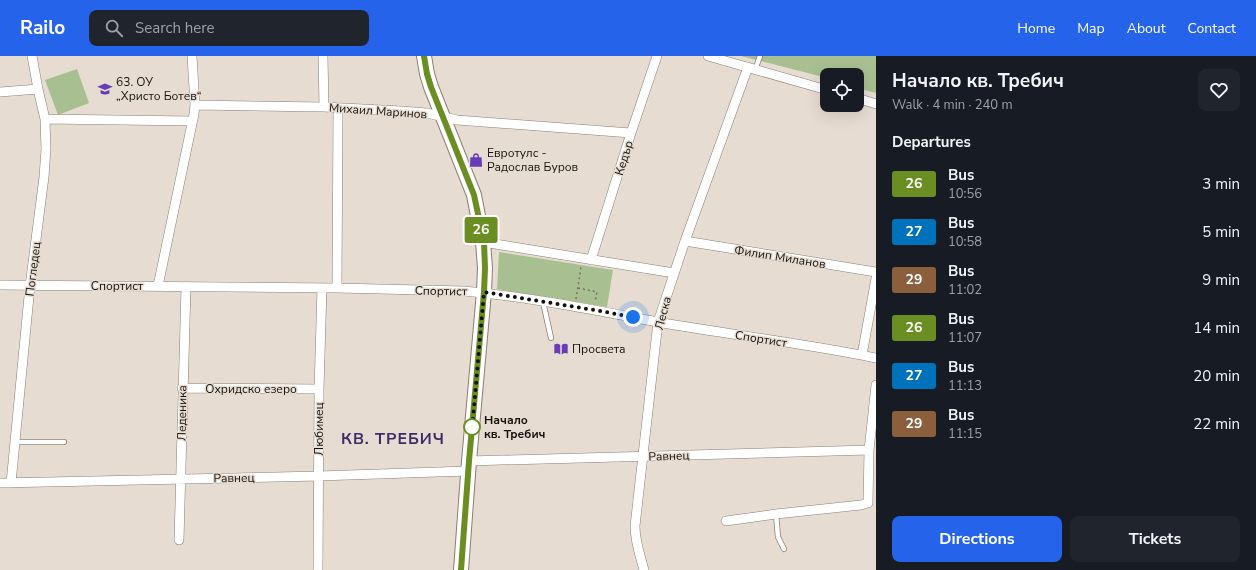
<!DOCTYPE html>
<html lang="en">
<head>
<meta charset="utf-8">
<style>
	body { margin:0; font-family:"Nunito Sans",sans-serif; background:#20242c; color:#f1f3f6; height:100vh; display:flex; flex-direction:column; font-size:15px; white-space:nowrap }
	* { box-sizing:border-box; margin:0 }
	p { font-size:13px; color:#9ea1a6 }
	.icon { flex:none; width:22px; height:22px; fill:none; stroke:currentColor; stroke-width:2; stroke-linecap:round; stroke-linejoin:round }
	.map { position:relative; flex:1; overflow:hidden }
	.panel { display:flex; flex-direction:column; background:#171b24; width:380px }
	.panel>* { flex:none }
	.badge { padding:0 8px; border-radius:3px; font-size:14px; line-height:26px }
	.controls { position:absolute; left:820px; top:12px; display:grid; gap:8px }
	.controls a { display:grid; place-items:center; width:44px; height:44px; border-radius:8px; background:#171b24; box-shadow:0 4px 16px #0002; font-size:20px }
	.you { position:absolute; width:20px; height:20px; margin:-10px; border:3px solid #fff; border-radius:50%; background:#1a73e8; box-shadow:0 0 0 6px #1a73e833 }
	.map>.badge { position:absolute; translate:-50% -50%; box-shadow:0 0 0 2px #fff }
	h2 { padding:0 16px; font-size:15px; line-height:36px }
	.round { display:grid; place-items:center; flex:none; width:42px; height:42px; border-radius:8px; background:#20242c }
	.head { display:flex; align-items:center; justify-content:space-between; height:68px; padding:0 16px }
	h1 { font-size:19px; font-weight:700; line-height:30px }
	.action { display:flex; gap:8px; margin-top:auto; padding:8px 16px }
	.action a { flex:1; height:46px; border-radius:8px; background:#2563eb; color:#fff; font-size:16px; font-weight:700; line-height:46px; text-align:center }
	.action a+a { background:#20242c; color:#f1f3f6 }
	ul { padding:0; list-style:none }
	li { display:flex; align-items:center; gap:12px; height:48px; padding:0 16px }
	li div { flex:1 }
	li b { display:block; font-size:15px }
	li em { font-style:normal }
	li .badge { min-width:44px; font-weight:700; text-align:center }
	header { display:flex; align-items:center; gap:24px; box-sizing:border-box; height:56px; padding:0 20px; background:#2563eb; color:#fff }
	header strong { font-size:19px }
	nav { display:flex; gap:22px; margin-inline-start:auto; font-size:14px }
	.search { width:280px; height:36px; background:#20242c; display:flex; align-items:center; gap:10px; box-sizing:border-box; padding:0 14px; border-radius:8px; color:#9ea1a6; font-size:15px }
	main { display:flex; flex:1; min-height:0 }
	.map>svg:first-child { display:block }
	.green { fill:#a8c091 }
	.lines { fill:none; stroke-linecap:round; stroke-linejoin:round }
	.lane-casing { stroke:#897f75; stroke-width:6 }
	.street-casing { stroke:#897f75; stroke-width:10 }
	.primary-casing { stroke:#897f75; stroke-width:16 }
	.path { stroke:#78716a; stroke-width:1.5; stroke-dasharray:2 3; stroke-linecap:butt }
	.lane { stroke:#fff; stroke-width:4.5 }
	.street { stroke:#fff; stroke-width:9 }
	.primary { stroke:#fff; stroke-width:14 }
	.line-casing { stroke:#fff; stroke-width:9 }
	.line { stroke:#6b8e23; stroke-width:6 }
	.walk { stroke:#14110d; stroke-width:4; stroke-dasharray:0 7.2 }
	.stop-dot { fill:#fff; stroke:#6b8e23; stroke-width:2 }
	.labels { text-anchor:middle; stroke-width:3; stroke-linejoin:round; paint-order:stroke }
	.poi-label { font-size:12px; fill:#14110d; stroke:#e7dcd1; text-anchor:start }
	.street-label { font-size:12px; fill:#14110d; stroke:#e7dcd1 }
	.stop-label { font-size:12px; font-weight:bold; fill:#14110d; stroke:#e7dcd1; text-anchor:start }
	.district-label { font-size:16px; font-weight:bold; letter-spacing:1px; fill:#3d2c67; stroke:#e7dcd1 }
</style>
</head>
<body>
<header>
<strong>Railo</strong>
<div class="search"><svg class="icon" aria-label="search" viewBox="0 0 24 24"><circle cx="10" cy="10" r="6"/><path d="M15 15l6 6"/></svg>Search here</div>
<nav><a>Home</a><a>Map</a><a>About</a><a>Contact</a></nav>
</header>
<main>
<div class="map">
<svg width="876" height="514" viewBox="0 0 876 514">
	<rect width="100%" height="100%" fill="#e7dcd1"/>
	<path class="green" d="M 741,0 L 876,0 L 876,37 L 857,32 L 857,19 L 827,19 L 827,22 Z
		M 77,13 L 89,47 L 58,59 L 45,24 Z
		M 499,196 L 613,214 L 607,251 L 497,233 Z"/>
	<g class="lines">
		<defs>
			<path id="lane" d="M 755,14 L 760,0
				M 543,246 L 551,282
				M 15,386 L 64,386
				M 776,458 L 778,481 L 784,493"/>
			<path id="street" d="M 323,0 L 324,51
				M 708,0 L 827,34
				M 0,36 L 38,33
				M 857,42 L 876,48
				M 195,49 L 324,51 L 401,55 L 427,57 L 457,64 L 631,77
				M 45,63 L 192,65
				M 685,185 L 876,216
				M 483,186 L 674,217
				M 591,204 L 631,77 L 657,0
				M 0,229 L 337,232 L 464,235 C 529,241 594,254 658,266 C 731,279 804,287 876,302
				M 158,230 L 194,58 L 195,49 L 192,0
				M 337,232 L 338,52
				M 862,299 L 876,222
				M 182,332 L 319,333
				M 469,405 L 869,394
				M 0,427 L 319,420 L 468,415
				M 11,427 L 30,230 L 44,121 L 46,93 L 45,63 L 38,33 L 32,0
				M 726,465 L 776,458 L 861,449 L 868,447 L 869,394 L 876,329
				M 179,484 L 186,231
				M 318,514 L 319,333 L 322,232
				M 644,514 C 640,499 635,486 635,470 L 658,266 L 685,185 L 748,11"/>
			<path id="primary" d="M 424,0 L 427,18 L 431,31 L 474,139 L 483,186 L 485,212 L 484,236 L 469,405 L 461,514"/>
		</defs>
		<use href="#lane" class="lane-casing"/>
		<use href="#street" class="street-casing"/>
		<use href="#primary" class="primary-casing"/>
		<path class="path" d="M 578,232 L 597,236 L 595,246
			M 576,243 L 581,211"/>
		<use href="#lane" class="lane"/>
		<use href="#street" class="street"/>
		<use href="#primary" class="primary"/>
	</g>
	<g class="lines">
		<defs>
			<path id="line" d="M 424,0 L 427,18 L 431,31 L 474,139 L 484,186 L 485,212 L 484,236 L 469,405 L 461,514"/>
		</defs>
		<use href="#line" class="line-casing"/>
		<use href="#line" class="line"/>
		<path class="walk" d="M 472,371 L 472,374 L 484,236 L 594,254 L 633,261"/>
	</g>
	<defs>
		<symbol id="school-bare" viewBox="-9 -9 18 18"><path d="M0-5L7-2L0 1L-7-2ZM-4 1L0 2.5L4 1V4Q0 6-4 4Z" fill="#663db6" stroke="#e7dcd1" stroke-width="2.5" paint-order="stroke"/></symbol>
		<symbol id="shop-bare" viewBox="-9 -9 18 18"><path d="M-5-2.5h2.3a2.7 3.5 0 0 1 5.4 0H5L5.5 6h-11ZM-1.5-2.5h3a1.5 2.3 0 0 0-3 0Z" fill="#663db6" stroke="#e7dcd1" stroke-width="2.5" paint-order="stroke"/></symbol>
		<symbol id="library-bare" viewBox="-9 -9 18 18"><path d="M-6-4Q-3-5.5-.7-3.5V5Q-3 3-6 4ZM6-4Q3-5.5 .7-3.5V5Q3 3 6 4Z" fill="#663db6" stroke="#e7dcd1" stroke-width="2.5" paint-order="stroke"/></symbol>
	</defs>
	<g fill-rule="evenodd">
		<use href="#school-bare" x="95" y="23" width="20" height="20"/>
		<use href="#shop-bare" x="466" y="94" width="20" height="20"/>
		<use href="#library-bare" x="551" y="283" width="20" height="20"/>
	</g>
	<circle class="stop-dot" cx="472" cy="371" r="8"/>
	<g class="labels">
		<g class="poi-label">
			<text x="116" y="30">63. ОУ<tspan x="116" dy="14">„Христо Ботев“</tspan></text>
			<text x="487" y="101">Евротулс -<tspan x="487" dy="14">Радослав Буров</tspan></text>
			<text x="572" y="297">Просвета</text>
		</g>
		<g class="street-label">
			<text transform="translate(378 55) rotate(4)" y="4">Михаил Маринов</text>
			<text transform="translate(624 102) rotate(-73)" y="4">Кедър</text>
			<text transform="translate(780 201) rotate(9)" y="4">Филип Миланов</text>
			<text transform="translate(33 213) rotate(-83)" y="4">Погледец</text>
			<text x="117" y="234">Спортист</text>
			<text transform="translate(441 235) rotate(1)" y="4">Спортист</text>
			<text transform="translate(663 257) rotate(-75)" y="4">Леска</text>
			<text transform="translate(761 283) rotate(9)" y="4">Спортист</text>
			<text x="251" y="337">Охридско езеро</text>
			<text transform="translate(182 357) rotate(-89)" y="4">Леденика</text>
			<text transform="translate(319 373) rotate(-90)" y="4">Любимец</text>
			<text transform="translate(669 400) rotate(-2)" y="4">Равнец</text>
			<text transform="translate(234 422) rotate(-1)" y="4">Равнец</text>
		</g>
		<g class="stop-label">
			<text x="484" y="368">Начало<tspan x="484" dy="14">кв. Требич</tspan></text>
		</g>
		<g class="district-label">
			<text x="393" y="388">КВ. ТРЕБИЧ</text>
		</g>
	</g>
</svg>
<div class="controls">
<a><svg class="icon" aria-label="locate" viewBox="0 0 24 24"><circle cx="12" cy="12" r="6"/><path d="M12 2v4M12 18v4M2 12h4M18 12h4"/></svg></a>
</div>
<div class="you" style="left:633px;top:261px"></div>
<b class="badge" style="left:481px;top:174px;background:#6b8e23;color:#fff">26</b>
</div>
<section class="panel">
<div class="head"><div><h1>Начало кв. Требич</h1><p>Walk · 4 min · 240 m</p></div><a class="round"><svg class="icon" aria-label="heart" viewBox="0 0 24 24"><path d="M12 20l-8-8c-3-5 5-10 8-4 3-6 11-1 8 4z"/></svg></a></div>
<h2>Departures</h2>
<ul>
<li><span class="badge" style="background:#6b8e23;color:#fff">26</span><div><b>Bus</b><p>10:56</p></div><em>3 min</em></li>
<li><span class="badge" style="background:#0072bc;color:#fff">27</span><div><b>Bus</b><p>10:58</p></div><em>5 min</em></li>
<li><span class="badge" style="background:#8b5e3c;color:#fff">29</span><div><b>Bus</b><p>11:02</p></div><em>9 min</em></li>
<li><span class="badge" style="background:#6b8e23;color:#fff">26</span><div><b>Bus</b><p>11:07</p></div><em>14 min</em></li>
<li><span class="badge" style="background:#0072bc;color:#fff">27</span><div><b>Bus</b><p>11:13</p></div><em>20 min</em></li>
<li><span class="badge" style="background:#8b5e3c;color:#fff">29</span><div><b>Bus</b><p>11:15</p></div><em>22 min</em></li>
</ul>
<div class="action"><a>Directions</a><a>Tickets</a></div>
</section>
</main>
</body>
</html>
